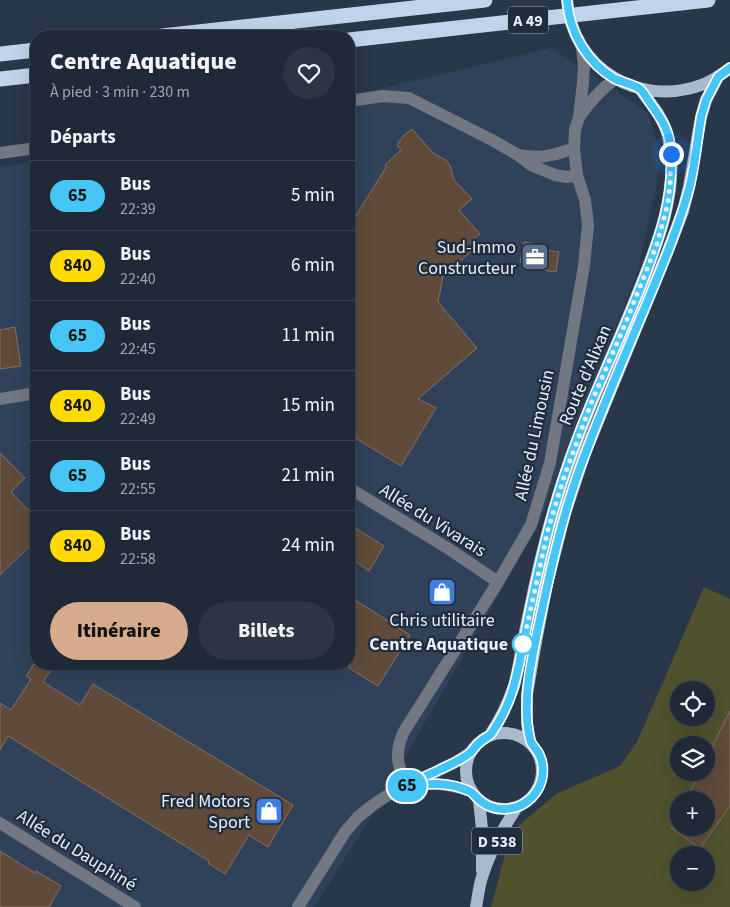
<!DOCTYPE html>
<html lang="fr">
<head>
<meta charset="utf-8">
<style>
	body { margin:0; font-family:"Source Sans 3",sans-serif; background:#2c3543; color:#f1f3f6; height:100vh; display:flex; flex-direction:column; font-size:19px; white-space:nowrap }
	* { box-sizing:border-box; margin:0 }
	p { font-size:16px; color:#a1a6ae }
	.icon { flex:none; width:28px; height:28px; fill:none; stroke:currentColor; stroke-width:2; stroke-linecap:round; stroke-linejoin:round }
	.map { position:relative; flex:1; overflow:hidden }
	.panel { position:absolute; left:30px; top:30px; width:325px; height:640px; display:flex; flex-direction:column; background:#1f2938; border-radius:20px; box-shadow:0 5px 20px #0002,0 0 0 1px #3c4553 }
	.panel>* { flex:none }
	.badge { padding:0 10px; border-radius:16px; font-size:18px; line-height:32px }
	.fabs { position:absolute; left:670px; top:681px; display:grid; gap:10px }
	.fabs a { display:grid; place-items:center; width:45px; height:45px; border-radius:50%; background:#1f2938; box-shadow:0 5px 20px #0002,0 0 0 1px #3c4553; font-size:25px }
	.you { position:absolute; width:25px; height:25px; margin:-12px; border:4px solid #fff; border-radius:50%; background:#1a73e8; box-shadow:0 0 0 8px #1a73e833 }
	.map>.badge { position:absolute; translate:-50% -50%; box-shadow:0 0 0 2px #fff }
	h2 { padding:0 20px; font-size:19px; line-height:45px }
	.round { display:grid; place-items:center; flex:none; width:52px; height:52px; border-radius:26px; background:#2c3543 }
	.overview { display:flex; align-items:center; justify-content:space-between; height:85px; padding:0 20px }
	h1 { font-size:24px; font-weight:800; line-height:38px }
	.button { display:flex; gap:10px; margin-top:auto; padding:10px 20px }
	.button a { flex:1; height:58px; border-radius:30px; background:#d6ab8b; color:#111; font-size:20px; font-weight:800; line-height:58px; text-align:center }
	.button a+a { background:#2c3543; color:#f1f3f6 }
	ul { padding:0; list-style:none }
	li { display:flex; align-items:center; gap:15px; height:70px; padding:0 20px; border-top:1px solid #3c4553 }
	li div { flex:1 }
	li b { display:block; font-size:19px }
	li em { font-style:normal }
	li .badge { min-width:55px; font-weight:700; text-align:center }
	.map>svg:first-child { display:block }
	.built { fill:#304259 }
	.green { fill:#50522e; fill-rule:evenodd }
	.building { fill:#604b3a; stroke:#877160 }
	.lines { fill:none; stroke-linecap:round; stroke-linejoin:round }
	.minor { stroke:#717882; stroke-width:12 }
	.major { stroke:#aabacd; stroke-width:12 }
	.highway { stroke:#c0d3eb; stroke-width:15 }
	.line-casing { stroke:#fff; stroke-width:11 }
	.line { stroke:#45c6f6; stroke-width:8 }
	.walk { stroke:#e6effb; stroke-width:5; stroke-dasharray:0 9 }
	.stop-dot { fill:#fff; stroke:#45c6f6; stroke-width:2.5 }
	.labels { text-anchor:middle; stroke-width:4.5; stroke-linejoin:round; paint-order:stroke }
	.shield { fill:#202d3f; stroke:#abb5c3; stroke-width:1 }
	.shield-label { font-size:16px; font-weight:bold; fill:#e6effb }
	.poi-label { font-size:18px; fill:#e6effb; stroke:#202d3f; text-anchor:end }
	.street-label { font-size:18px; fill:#e6effb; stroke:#202d3f }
	.stop-label { font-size:18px; font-weight:bold; fill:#e6effb; stroke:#202d3f; text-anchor:end }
</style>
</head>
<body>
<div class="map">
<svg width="730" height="907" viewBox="0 0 730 907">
	<rect width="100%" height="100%" fill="#29374a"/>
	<path class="built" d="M 552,48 L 648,113 L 662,160 L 637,274 L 538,526 L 368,822 L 314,907 L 0,907 L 0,167 L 36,161 L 36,664 L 349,664 L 349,96 Z"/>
	<path class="green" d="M 704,587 L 730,599 L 730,907 L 491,907 L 505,854 L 516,828 L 556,794 L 620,766 L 637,742 ZM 679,690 L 706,690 L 706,718 L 679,718 ZM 679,745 L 706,745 L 706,772 L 679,772 ZM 679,800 L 706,800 L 706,828 L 679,828 ZM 679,855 L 706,855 L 706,882 L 679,882 Z"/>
	<path class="building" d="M 412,129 L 433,153 L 446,160 L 450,165 L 454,180 L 472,199 L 459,210 L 480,234 L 470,242 L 475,248 L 443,276 L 438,302 L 477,348 L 418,399 L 436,408 L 401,466 L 349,434 L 349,227 L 386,167 L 385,165 L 401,150 L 397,145 L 404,135 Z
		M 524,242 L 540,245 L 539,249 L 559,252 L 556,272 L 536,269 L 536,264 L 520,262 Z
		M 15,327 L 21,366 L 0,369 L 0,330 Z
		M 0,453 L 25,478 L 11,492 L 36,518 L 36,540 L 0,575 Z
		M 349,524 L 384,546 L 369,571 L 349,557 Z
		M 349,596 L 410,635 L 378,686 L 349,668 Z
		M 34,664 L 55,664 L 43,682 L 80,705 L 93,684 L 293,805 L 268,847 L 249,835 L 225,874 L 208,863 L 209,861 L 8,736 L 0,750 L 0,703 L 11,710 L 31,679 L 26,676 Z
		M 730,711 L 730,806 L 700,848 L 671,828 L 706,828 L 706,800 L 686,800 L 700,772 L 706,772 L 706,759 Z
		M 0,851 L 35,873 L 36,871 L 61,886 L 49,907 L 0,907 Z"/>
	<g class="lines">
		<path class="minor" d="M 349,101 L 383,96 L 409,98 L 492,140 L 518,155 L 531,165 L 555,175 L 567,177 L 577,175
			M 579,117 C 589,103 601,89 615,79
			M 0,153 L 36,148
			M 518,155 C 529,157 540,158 551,155 C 559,154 566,150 574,149
			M 0,399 L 36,393
			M 349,488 L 449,549 L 498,582
			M 414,785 C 438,782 449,785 472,791
			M 406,786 C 398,765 394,755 403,733 L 498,582 L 531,525 L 550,463 L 584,266 L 588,225 L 585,200 L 577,175 L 574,149 L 575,130 L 579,117 L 583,82 L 584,67 L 582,47
			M 0,823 L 135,907
			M 298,907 L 345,832 L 358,817 L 373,805 L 388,795 L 454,763 L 471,752"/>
		<path class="major" d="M 567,0 C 572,69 640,109 704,84 C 714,80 722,74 730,68
			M466 771a38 38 0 1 1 76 0a38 38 0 1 1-76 0Z
			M 490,735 C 500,720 508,704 514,686 C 518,672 520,657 523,642 C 534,587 546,530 564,477 C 584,415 613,356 637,295 C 656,248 679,193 669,141 C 666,121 652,105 640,89
			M 530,742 L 527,723 L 527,694 L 535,647 L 547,584 L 565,513 L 585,453 L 667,253 L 683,211 L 689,187 L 701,117 L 706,100 L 718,77
			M 479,800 L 482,829 L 482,871
			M 476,907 C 478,897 479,886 482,877 C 490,852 503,828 517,807"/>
		<path class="highway" d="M 162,36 L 485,0
			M 349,40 L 708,0
			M 0,54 L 36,50
			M 0,79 L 36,75"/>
	</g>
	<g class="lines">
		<defs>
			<path id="line" d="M 567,0 C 569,31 587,63 615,79 C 622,82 635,85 640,89 C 643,91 646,97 648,100 C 658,114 668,127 670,144 C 676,194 659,240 641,286 C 626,324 609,362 593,399 C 577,437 563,476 552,516 C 541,557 532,599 524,640 C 518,669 514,697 498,723 C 496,726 493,731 491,734 C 488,737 483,739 480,742 C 476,745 474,749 471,752 C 461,761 446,766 435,772 C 425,776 416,781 406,786 C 428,783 449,782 469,791 C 474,793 477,799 482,802 C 497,813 519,811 532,797 C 543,786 546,768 539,754 C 536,748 531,745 530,739 C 522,704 530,668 537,633 C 550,572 563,510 586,452 C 606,398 629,346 651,293 C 665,259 679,225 689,189 C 695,166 697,141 701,117 L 706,100 L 718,77 L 730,68"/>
		</defs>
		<use href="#line" class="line-casing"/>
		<use href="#line" class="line"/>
		<path class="walk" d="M 523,644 L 548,530 L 564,477 L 592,401 L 626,322 L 657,244 L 668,203 L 670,185 L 671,154"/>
	</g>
	<defs>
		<symbol id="office-square" viewBox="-11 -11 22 22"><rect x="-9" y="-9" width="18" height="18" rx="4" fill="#5c6f8a" stroke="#202d3f"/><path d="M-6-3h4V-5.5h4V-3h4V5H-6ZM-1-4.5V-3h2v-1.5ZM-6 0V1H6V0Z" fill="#fff"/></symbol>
		<symbol id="shop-square" viewBox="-11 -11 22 22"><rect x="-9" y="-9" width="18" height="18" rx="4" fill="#3f7fe0" stroke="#202d3f"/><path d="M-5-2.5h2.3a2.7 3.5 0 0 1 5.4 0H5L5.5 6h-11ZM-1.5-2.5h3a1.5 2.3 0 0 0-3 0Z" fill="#fff"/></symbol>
	</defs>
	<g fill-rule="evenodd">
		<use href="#office-square" x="519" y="241" width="32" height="32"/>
		<use href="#shop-square" x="426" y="576" width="32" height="32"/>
		<use href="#shop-square" x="253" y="795" width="32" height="32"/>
	</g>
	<circle class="stop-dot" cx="523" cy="644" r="10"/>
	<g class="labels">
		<g class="shield">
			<rect x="508" y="6.5" width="40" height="27" rx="4"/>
			<rect x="472" y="827.5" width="50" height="27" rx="4"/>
		</g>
		<g class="shield-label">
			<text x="528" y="26">A 49</text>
			<text x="497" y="847">D 538</text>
		</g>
		<g class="poi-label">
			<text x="516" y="253">Sud-Immo<tspan x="516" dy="21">Constructeur</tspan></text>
			<text x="442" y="626" text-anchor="middle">Chris utilitaire</text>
			<text x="250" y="807">Fred Motors<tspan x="250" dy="21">Sport</tspan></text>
		</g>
		<g class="street-label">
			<text transform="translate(585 375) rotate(-67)" y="6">Route d'Alixan</text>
			<text transform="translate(534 435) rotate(-78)" y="6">Allée du Limousin</text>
			<text transform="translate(433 520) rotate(32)" y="6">Allée du Vivarais</text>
			<text transform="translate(77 850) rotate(32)" y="6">Allée du Dauphiné</text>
		</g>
		<g class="stop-label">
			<text x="508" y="650">Centre Aquatique</text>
		</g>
	</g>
</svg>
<div class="fabs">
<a><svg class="icon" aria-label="locate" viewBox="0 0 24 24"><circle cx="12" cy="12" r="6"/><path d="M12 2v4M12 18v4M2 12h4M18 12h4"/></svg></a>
<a><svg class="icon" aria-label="layers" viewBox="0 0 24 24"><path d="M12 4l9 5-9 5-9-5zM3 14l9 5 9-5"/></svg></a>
<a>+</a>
<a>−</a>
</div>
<div class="you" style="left:671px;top:154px"></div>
<b class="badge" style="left:407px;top:786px;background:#45c6f6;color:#111">65</b>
<section class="panel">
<div class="overview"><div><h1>Centre Aquatique</h1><p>À pied · 3 min · 230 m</p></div><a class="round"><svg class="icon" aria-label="heart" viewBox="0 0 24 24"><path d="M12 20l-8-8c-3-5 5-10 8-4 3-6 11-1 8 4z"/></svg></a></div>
<h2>Départs</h2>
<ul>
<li><span class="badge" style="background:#45c6f6;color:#111">65</span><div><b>Bus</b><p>22:39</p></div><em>5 min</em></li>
<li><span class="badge" style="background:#ffdb01;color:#111">840</span><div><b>Bus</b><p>22:40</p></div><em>6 min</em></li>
<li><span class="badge" style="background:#45c6f6;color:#111">65</span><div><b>Bus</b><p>22:45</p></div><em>11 min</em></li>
<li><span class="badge" style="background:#ffdb01;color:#111">840</span><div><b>Bus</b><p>22:49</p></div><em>15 min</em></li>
<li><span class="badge" style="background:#45c6f6;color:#111">65</span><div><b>Bus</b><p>22:55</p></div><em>21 min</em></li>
<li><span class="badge" style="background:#ffdb01;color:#111">840</span><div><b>Bus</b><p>22:58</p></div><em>24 min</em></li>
</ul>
<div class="button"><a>Itinéraire</a><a>Billets</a></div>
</section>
</div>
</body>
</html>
